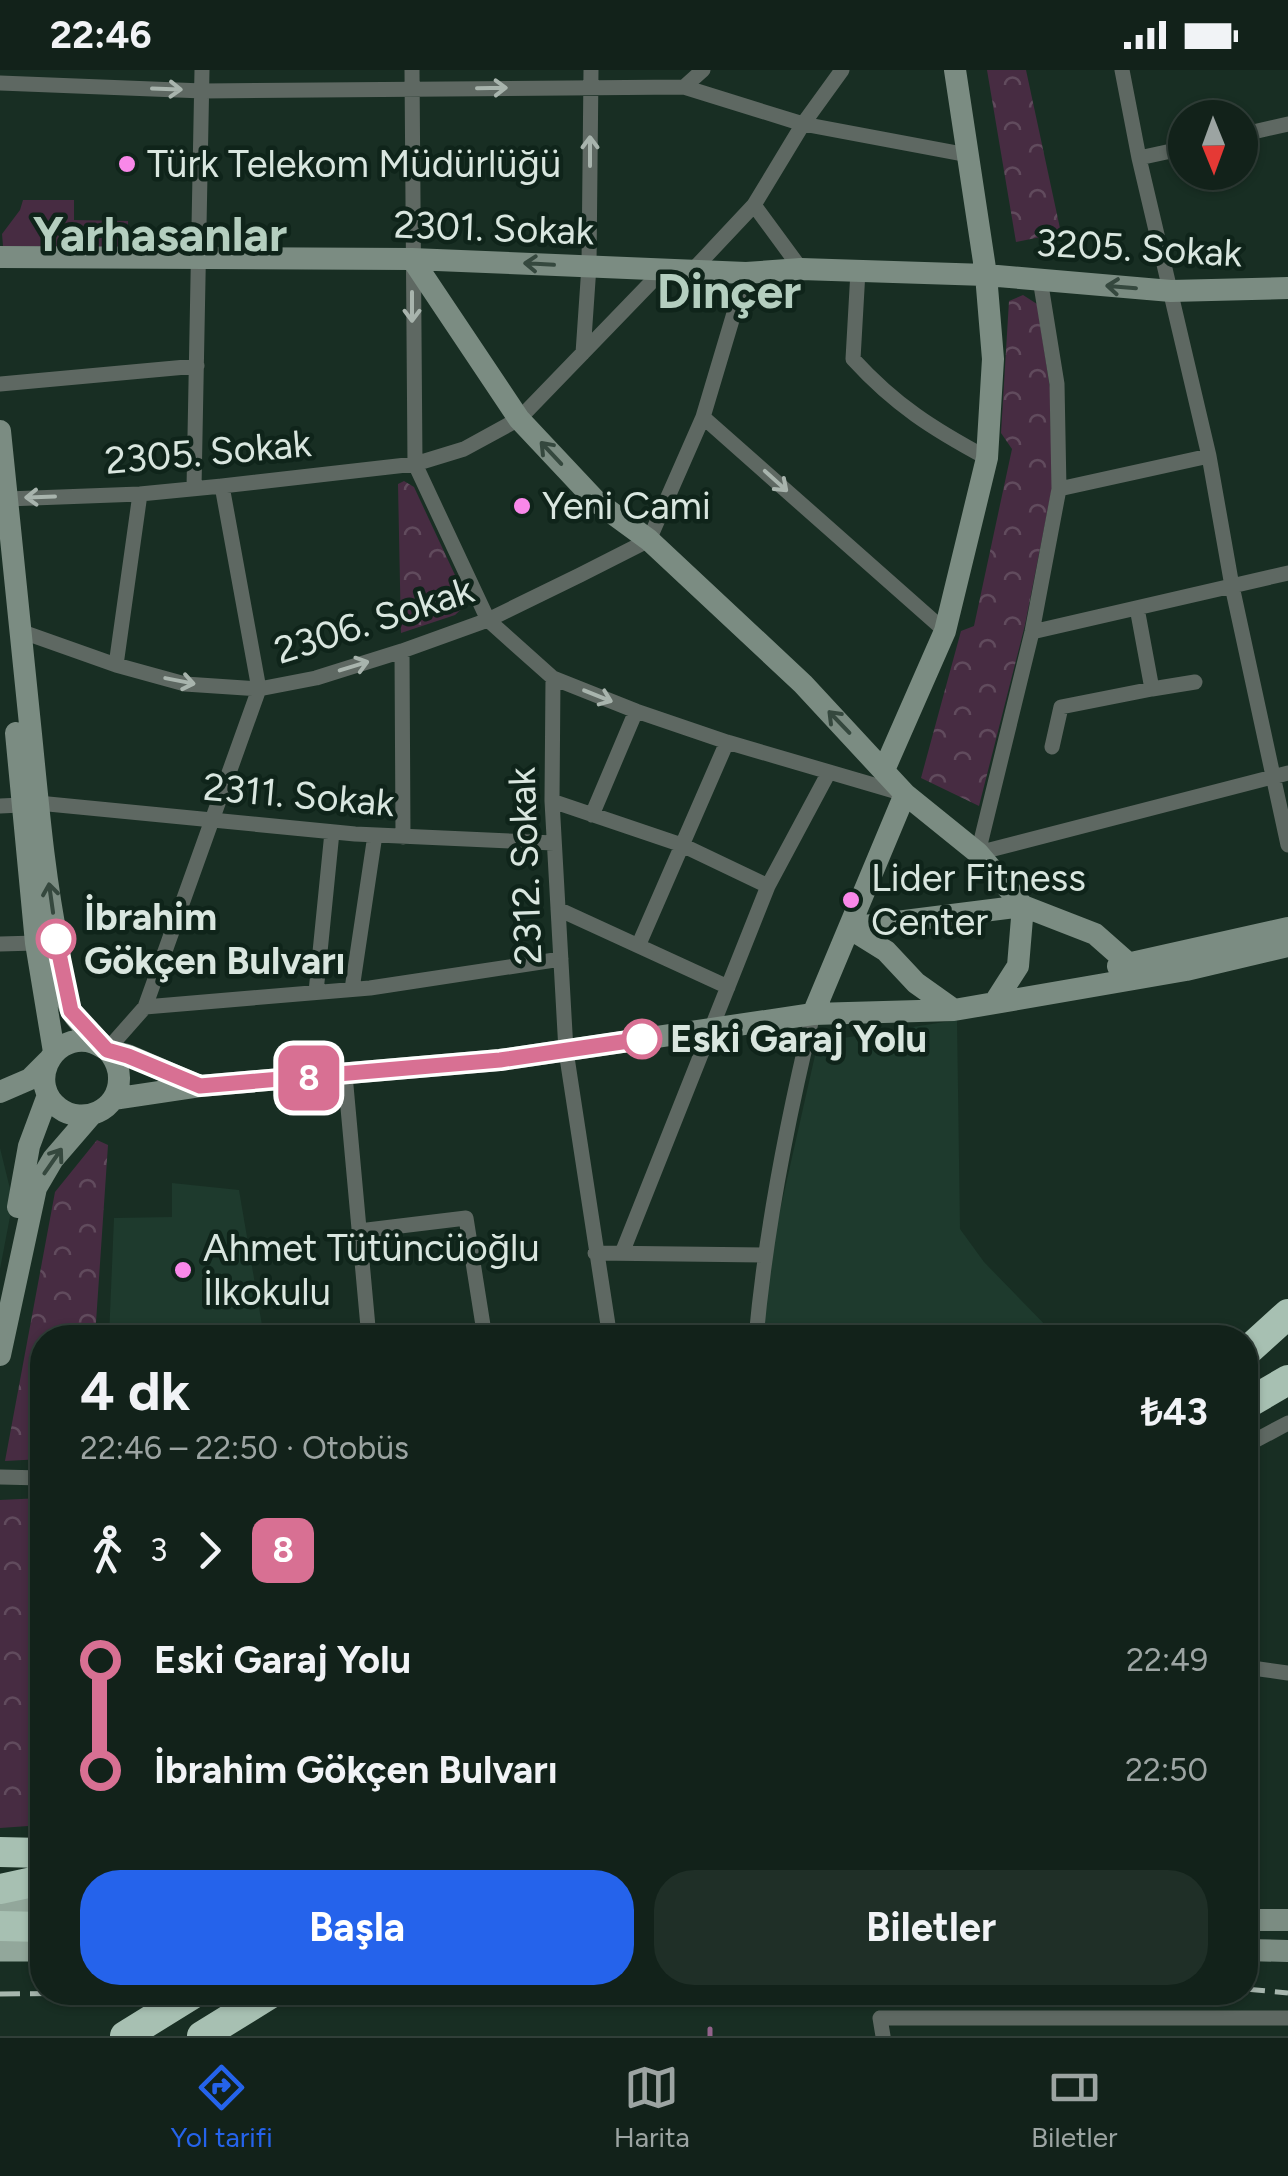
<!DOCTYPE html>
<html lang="tr">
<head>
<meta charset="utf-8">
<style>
	body { margin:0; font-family:Figtree,sans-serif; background:#1f2f27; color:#f1f3f6; height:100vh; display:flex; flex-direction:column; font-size:38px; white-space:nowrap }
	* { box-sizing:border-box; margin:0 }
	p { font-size:32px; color:#9ca4a2 }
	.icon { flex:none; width:55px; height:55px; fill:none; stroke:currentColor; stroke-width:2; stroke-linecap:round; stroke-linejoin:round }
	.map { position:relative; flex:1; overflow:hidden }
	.side { position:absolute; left:30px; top:1255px; width:1228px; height:680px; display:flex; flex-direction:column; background:#12221a; border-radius:40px; box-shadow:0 2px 8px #0004,0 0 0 2px #313f39 }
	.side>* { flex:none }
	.badge { padding:0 20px; border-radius:15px; font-size:35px; line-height:65px }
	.needle { width:65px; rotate:179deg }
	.tools { position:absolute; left:1168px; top:30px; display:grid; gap:20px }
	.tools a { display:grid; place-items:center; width:90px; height:90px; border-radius:50%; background:#12221a; box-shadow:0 2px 8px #0004,0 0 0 2px #313f39; font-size:50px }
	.map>.badge { position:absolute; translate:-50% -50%; box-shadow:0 0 0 5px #fff }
	.legs { display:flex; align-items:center; gap:15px; height:110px; padding:0 50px; font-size:32px }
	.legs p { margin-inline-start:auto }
	.overview { display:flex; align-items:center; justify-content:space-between; height:170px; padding:0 50px }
	h1 { font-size:55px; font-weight:700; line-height:75px }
	.primary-button { display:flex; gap:20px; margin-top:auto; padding:20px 50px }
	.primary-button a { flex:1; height:115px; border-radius:40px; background:#2563eb; color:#fff; font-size:40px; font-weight:700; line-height:115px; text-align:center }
	.primary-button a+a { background:#1f2f27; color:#f1f3f6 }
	ul { padding:0 50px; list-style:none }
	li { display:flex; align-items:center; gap:35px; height:110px; font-size:38px }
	li i { display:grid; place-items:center; width:15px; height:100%; margin:0 12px; background:currentColor }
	li i::after { content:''; width:25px; height:25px; margin:-12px; border:8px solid; border-radius:50%; background:#12221a }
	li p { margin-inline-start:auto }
	li:first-child i { background:linear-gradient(#0000 50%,currentColor 0) }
	li:last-child i { background:linear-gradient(currentColor 50%,#0000 0) }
	.status { display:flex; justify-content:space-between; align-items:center; height:70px; padding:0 50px; background:#12221a; direction:ltr }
	.status svg { height:28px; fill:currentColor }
	.dock { display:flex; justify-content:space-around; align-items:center; height:140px; border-top:2px solid #313f39; background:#12221a; font-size:28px; color:#9ca4a2 }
	.dock a { display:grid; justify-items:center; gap:5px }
	.dock .on { color:#2563eb }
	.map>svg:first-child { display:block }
	.built { fill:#1e3a2d }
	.green { fill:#472c42 }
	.park { fill:url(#park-crowns) }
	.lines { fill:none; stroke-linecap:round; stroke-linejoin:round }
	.stream { stroke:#92638b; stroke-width:5 }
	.street { stroke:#5e6862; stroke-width:15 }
	.secondary { stroke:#7b8c82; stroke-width:22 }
	.primary { stroke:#92a79b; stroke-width:25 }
	.highway { stroke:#a7c0b2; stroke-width:30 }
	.rail { stroke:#a7b6ae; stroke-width:5; stroke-dasharray:20 10; stroke-linecap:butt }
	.oneway { stroke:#a8b4ad }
	.oneway2 { stroke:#35483e }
	.line-1-casing { stroke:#fff; stroke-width:22 }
	.line-1 { stroke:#d87093; stroke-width:15 }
	.poi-dot { fill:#f988e9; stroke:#0f241a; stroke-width:4 }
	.stop-1-dot { fill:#fff; stroke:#d87093; stroke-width:5 }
	.labels { text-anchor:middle; stroke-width:9; stroke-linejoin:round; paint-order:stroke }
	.poi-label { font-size:38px; fill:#d9e6df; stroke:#0f241a; text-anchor:start }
	.street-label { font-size:38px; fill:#d9e6df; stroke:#0f241a }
	.stop-label { font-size:38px; font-weight:bold; fill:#d9e6df; stroke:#0f241a; text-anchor:start }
	.district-label { font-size:48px; font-weight:bold; fill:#b4cebf; stroke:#0f241a }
</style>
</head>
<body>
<div class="status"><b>22:46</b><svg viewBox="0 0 49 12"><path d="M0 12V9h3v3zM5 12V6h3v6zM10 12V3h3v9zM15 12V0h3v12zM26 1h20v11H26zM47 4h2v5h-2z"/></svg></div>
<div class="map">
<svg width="1288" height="1966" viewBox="0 0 1288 1966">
	<defs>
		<pattern id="park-crowns" width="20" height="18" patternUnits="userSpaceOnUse" patternTransform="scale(2.5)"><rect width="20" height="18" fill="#472c42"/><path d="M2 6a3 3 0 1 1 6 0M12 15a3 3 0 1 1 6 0" fill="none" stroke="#614b5d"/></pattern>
	</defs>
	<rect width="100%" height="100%" fill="#182e23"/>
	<path class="built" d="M 957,950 L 960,1159 L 984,1192 L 1057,1267 L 763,1268 L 770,1185 L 818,972 Z
		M 0,1078 L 13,1131 L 0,1199 Z
		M 172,1113 L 239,1120 L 264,1267 L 109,1267 L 114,1148 L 172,1147 Z"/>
	<path class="green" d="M 23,130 L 74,130 L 74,150 L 128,151 L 128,178 L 3,176 L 2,164 L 20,140 Z"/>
	<path class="park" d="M 987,0 L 1026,0 L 1061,163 L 1016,172 Z
		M 1023,225 L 1037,234 L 1050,318 L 1052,418 L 1025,555 L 979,736 L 921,708 L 961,561 L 974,556 L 1012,379 L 1001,363 L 1009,231 Z
		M 404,411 L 414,417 L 468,533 L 455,545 L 401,563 L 398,414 Z
		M 97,1070 L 108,1075 L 95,1267 L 42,1268 L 42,1389 L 5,1391 L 55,1122 Z
		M 42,1428 L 42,1755 L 0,1758 L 0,1430 Z"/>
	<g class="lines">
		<path class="stream" d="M 710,1966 L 710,1959"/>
		<path class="street" d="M 412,0 L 415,394 L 488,550 L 553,608 L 636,641 L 727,672 L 901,723
			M 1122,0 L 1139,88 L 1209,386 L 1232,516 L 1288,775
			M 0,13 L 203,21 L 684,17 L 803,54 L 968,85
			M 684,17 L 703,0
			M 1240,65 L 1288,54
			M 1139,88 L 1185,78
			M 754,135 L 801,199
			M 692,201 L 754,135 L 803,54 L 842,0
			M 858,201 L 853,289 C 895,335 933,359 987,388
			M 1040,209 L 1057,314 L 1059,419 L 1032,562 L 978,783 L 1288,703
			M 583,283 L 589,196 L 591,0
			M 0,314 L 197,296
			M 703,347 L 945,561
			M 222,416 L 259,619
			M 194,418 L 202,0
			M 1059,419 L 1209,386
			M 7,429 L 140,424 L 222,416 L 415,394 L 464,379 L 519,349 L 664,199
			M 20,561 L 116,595 L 185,614 L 259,619 L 316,608 L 402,581 L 488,550 L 580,505 L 649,470 L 703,347 L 746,203
			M 1032,562 L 1288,503
			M 402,581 L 403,767
			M 116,595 L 140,424
			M 553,608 L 552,731 L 566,981 L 610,1268
			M 1152,619 L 1195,612
			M 1052,677 L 1061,637 L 1152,619 L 1137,538
			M 552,731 L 682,775 L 768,816
			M 38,733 L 355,764 L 554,773
			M 0,736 L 21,735
			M 592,745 L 636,641
			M 558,839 L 728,917
			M 0,874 L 36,873
			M 639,874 L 727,672
			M 352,919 L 375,765
			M 316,922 L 332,762
			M 145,937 L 370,918 L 561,889
			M 107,980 L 145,937 L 259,619
			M 345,1005 L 369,1268
			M 359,1161 L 466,1148 L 485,1268
			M 595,1183 L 764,1185
			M 622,1183 L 768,816 L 829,702
			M 756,1268 C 766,1157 787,1051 813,944
			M 1245,1376 L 1288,1353
			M 0,1407 L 42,1408
			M 1245,1597 L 1288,1603
			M 883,1966 L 880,1948 L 1288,1948"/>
		<path class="secondary" d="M 0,187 L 412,189 L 746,203 L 801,199 L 986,205 L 1171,221 L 1288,218
			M 412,189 L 519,349 L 597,432 L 649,470 L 803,614 L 905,724 L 978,783 L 1023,836 L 1095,864 L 1129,894
			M 0,361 C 10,462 20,563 31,664 C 38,734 44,806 58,875 C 61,895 62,925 72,942 C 85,965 120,979 119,1009 C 119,1040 83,1056 59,1038 C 28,1015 50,966 87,971 C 95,972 101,977 108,980 C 115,983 123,983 130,986 C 154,996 176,1007 200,1016
			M 16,663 L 36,873 L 54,982
			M 884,700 L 945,561 L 987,388 L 993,289 L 986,205 L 955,0
			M 849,858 L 1023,836
			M 849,858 L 886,881 L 916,913 L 954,940
			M 1118,896 L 1288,858
			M 995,932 L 1018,896 L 1023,836
			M 813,944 L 905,724
			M 0,1022 L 30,1009 L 48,991
			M 113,1029 L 200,1016 L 500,990 L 813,944 L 954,940 L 1186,900 L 1288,876
			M 18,1137 L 29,1076 L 48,1025
			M 0,1285 L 36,1118 L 53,1089 L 91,1045
			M 1245,1850 L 1288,1850
			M 1245,1880 L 1288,1881"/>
		<path class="primary" d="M 0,1830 L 42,1834
			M 0,1879 L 42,1879"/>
		<path class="highway" d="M 1245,1283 L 1288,1244
			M 1245,1335 L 1288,1310
			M 0,1782 L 42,1783
			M 0,1819 L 42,1810
			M 0,1856 L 42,1857
			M 125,1966 L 196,1922
			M 202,1966 L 273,1922"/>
		<path class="rail" d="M 1245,1919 L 1288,1923
			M 0,1924 L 177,1922"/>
	</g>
	<defs><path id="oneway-shaft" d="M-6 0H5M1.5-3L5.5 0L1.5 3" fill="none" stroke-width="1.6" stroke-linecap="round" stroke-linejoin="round" transform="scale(2.5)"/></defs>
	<g class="oneway">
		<use href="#oneway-shaft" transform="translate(492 18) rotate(-1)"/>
		<use href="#oneway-shaft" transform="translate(167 19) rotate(2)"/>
		<use href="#oneway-shaft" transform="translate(590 81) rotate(-90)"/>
		<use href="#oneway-shaft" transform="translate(412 237) rotate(90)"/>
		<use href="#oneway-shaft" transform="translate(776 411) rotate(42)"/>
		<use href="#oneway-shaft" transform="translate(40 427) rotate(178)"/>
		<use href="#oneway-shaft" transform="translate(354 596) rotate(-17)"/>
		<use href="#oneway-shaft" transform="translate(180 611) rotate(11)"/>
		<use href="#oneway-shaft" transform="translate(598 626) rotate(22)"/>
	</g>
	<g class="oneway2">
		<use href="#oneway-shaft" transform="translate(539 194) rotate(-177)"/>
		<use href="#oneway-shaft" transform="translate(1121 217) rotate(-175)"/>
		<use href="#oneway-shaft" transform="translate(551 383) rotate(-133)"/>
		<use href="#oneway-shaft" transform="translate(839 652) rotate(-134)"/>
		<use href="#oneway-shaft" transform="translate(51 828) rotate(-98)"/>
		<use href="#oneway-shaft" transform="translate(53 1091) rotate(-55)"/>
	</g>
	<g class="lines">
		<defs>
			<path id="line-1" d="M 56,869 L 71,941 L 107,980 L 128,986 L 200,1016 L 500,990 L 642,969"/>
		</defs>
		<use href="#line-1" class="line-1-casing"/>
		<use href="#line-1" class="line-1"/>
	</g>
	<g class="poi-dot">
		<circle cx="127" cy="94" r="10"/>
		<circle cx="522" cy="436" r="10"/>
		<circle cx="851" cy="830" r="10"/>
		<circle cx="183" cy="1200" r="10"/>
	</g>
	<g class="stop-1-dot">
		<circle cx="56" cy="869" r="18"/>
		<circle cx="642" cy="969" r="18"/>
	</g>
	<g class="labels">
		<g class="poi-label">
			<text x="147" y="107">Türk Telekom Müdürlüğü</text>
			<text x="542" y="449">Yeni Cami</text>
			<text x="871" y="821">Lider Fitness<tspan x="871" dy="44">Center</tspan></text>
			<text x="203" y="1191">Ahmet Tütüncüoğlu<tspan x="203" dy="44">İlkokulu</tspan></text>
		</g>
		<g class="street-label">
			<text transform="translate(494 158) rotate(2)" y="13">2301. Sokak</text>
			<text transform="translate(1139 178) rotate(3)" y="13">3205. Sokak</text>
			<text transform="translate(208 382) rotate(-5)" y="13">2305. Sokak</text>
			<text transform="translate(374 550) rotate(-18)" y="13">2306. Sokak</text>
			<text transform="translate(299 725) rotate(5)" y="13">2311. Sokak</text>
			<text transform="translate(525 796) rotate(-92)" y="13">2312. Sokak</text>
		</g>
		<g class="stop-label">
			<text x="84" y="860">İbrahim<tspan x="84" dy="44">Gökçen Bulvarı</tspan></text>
			<text x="670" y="982">Eski Garaj Yolu</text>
		</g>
		<g class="district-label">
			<text x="160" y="181">Yarhasanlar</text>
			<text x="729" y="238">Dinçer</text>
		</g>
	</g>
</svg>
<div class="tools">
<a><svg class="needle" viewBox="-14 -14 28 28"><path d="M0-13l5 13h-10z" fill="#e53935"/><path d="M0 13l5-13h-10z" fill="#9ca4a2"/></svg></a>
</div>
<b class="badge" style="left:309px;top:1008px;background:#d87093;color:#fff">8</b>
<section class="side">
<div class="overview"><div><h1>4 dk</h1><p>22:46 – 22:50 · Otobüs</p></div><b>₺43</b></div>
<div class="legs"><svg class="icon" aria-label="walk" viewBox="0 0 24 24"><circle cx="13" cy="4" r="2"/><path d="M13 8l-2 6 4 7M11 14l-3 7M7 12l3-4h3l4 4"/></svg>3<svg class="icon" aria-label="forward" viewBox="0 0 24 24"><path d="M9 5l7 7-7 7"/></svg><b class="badge" style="background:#d87093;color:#fff">8</b></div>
<ul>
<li><i style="color:#d87093"></i><b>Eski Garaj Yolu</b><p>22:49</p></li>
<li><i style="color:#d87093"></i><b>İbrahim Gökçen Bulvarı</b><p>22:50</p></li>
</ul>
<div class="primary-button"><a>Başla</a><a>Biletler</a></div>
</section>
</div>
<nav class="dock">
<a class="on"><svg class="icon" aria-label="directions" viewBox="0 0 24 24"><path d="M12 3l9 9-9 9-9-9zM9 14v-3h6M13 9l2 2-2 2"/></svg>Yol tarifi</a>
<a><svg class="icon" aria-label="map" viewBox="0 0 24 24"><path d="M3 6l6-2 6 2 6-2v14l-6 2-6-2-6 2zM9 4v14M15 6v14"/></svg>Harita</a>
<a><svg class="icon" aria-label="tickets" viewBox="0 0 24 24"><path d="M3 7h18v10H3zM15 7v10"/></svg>Biletler</a>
</nav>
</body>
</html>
